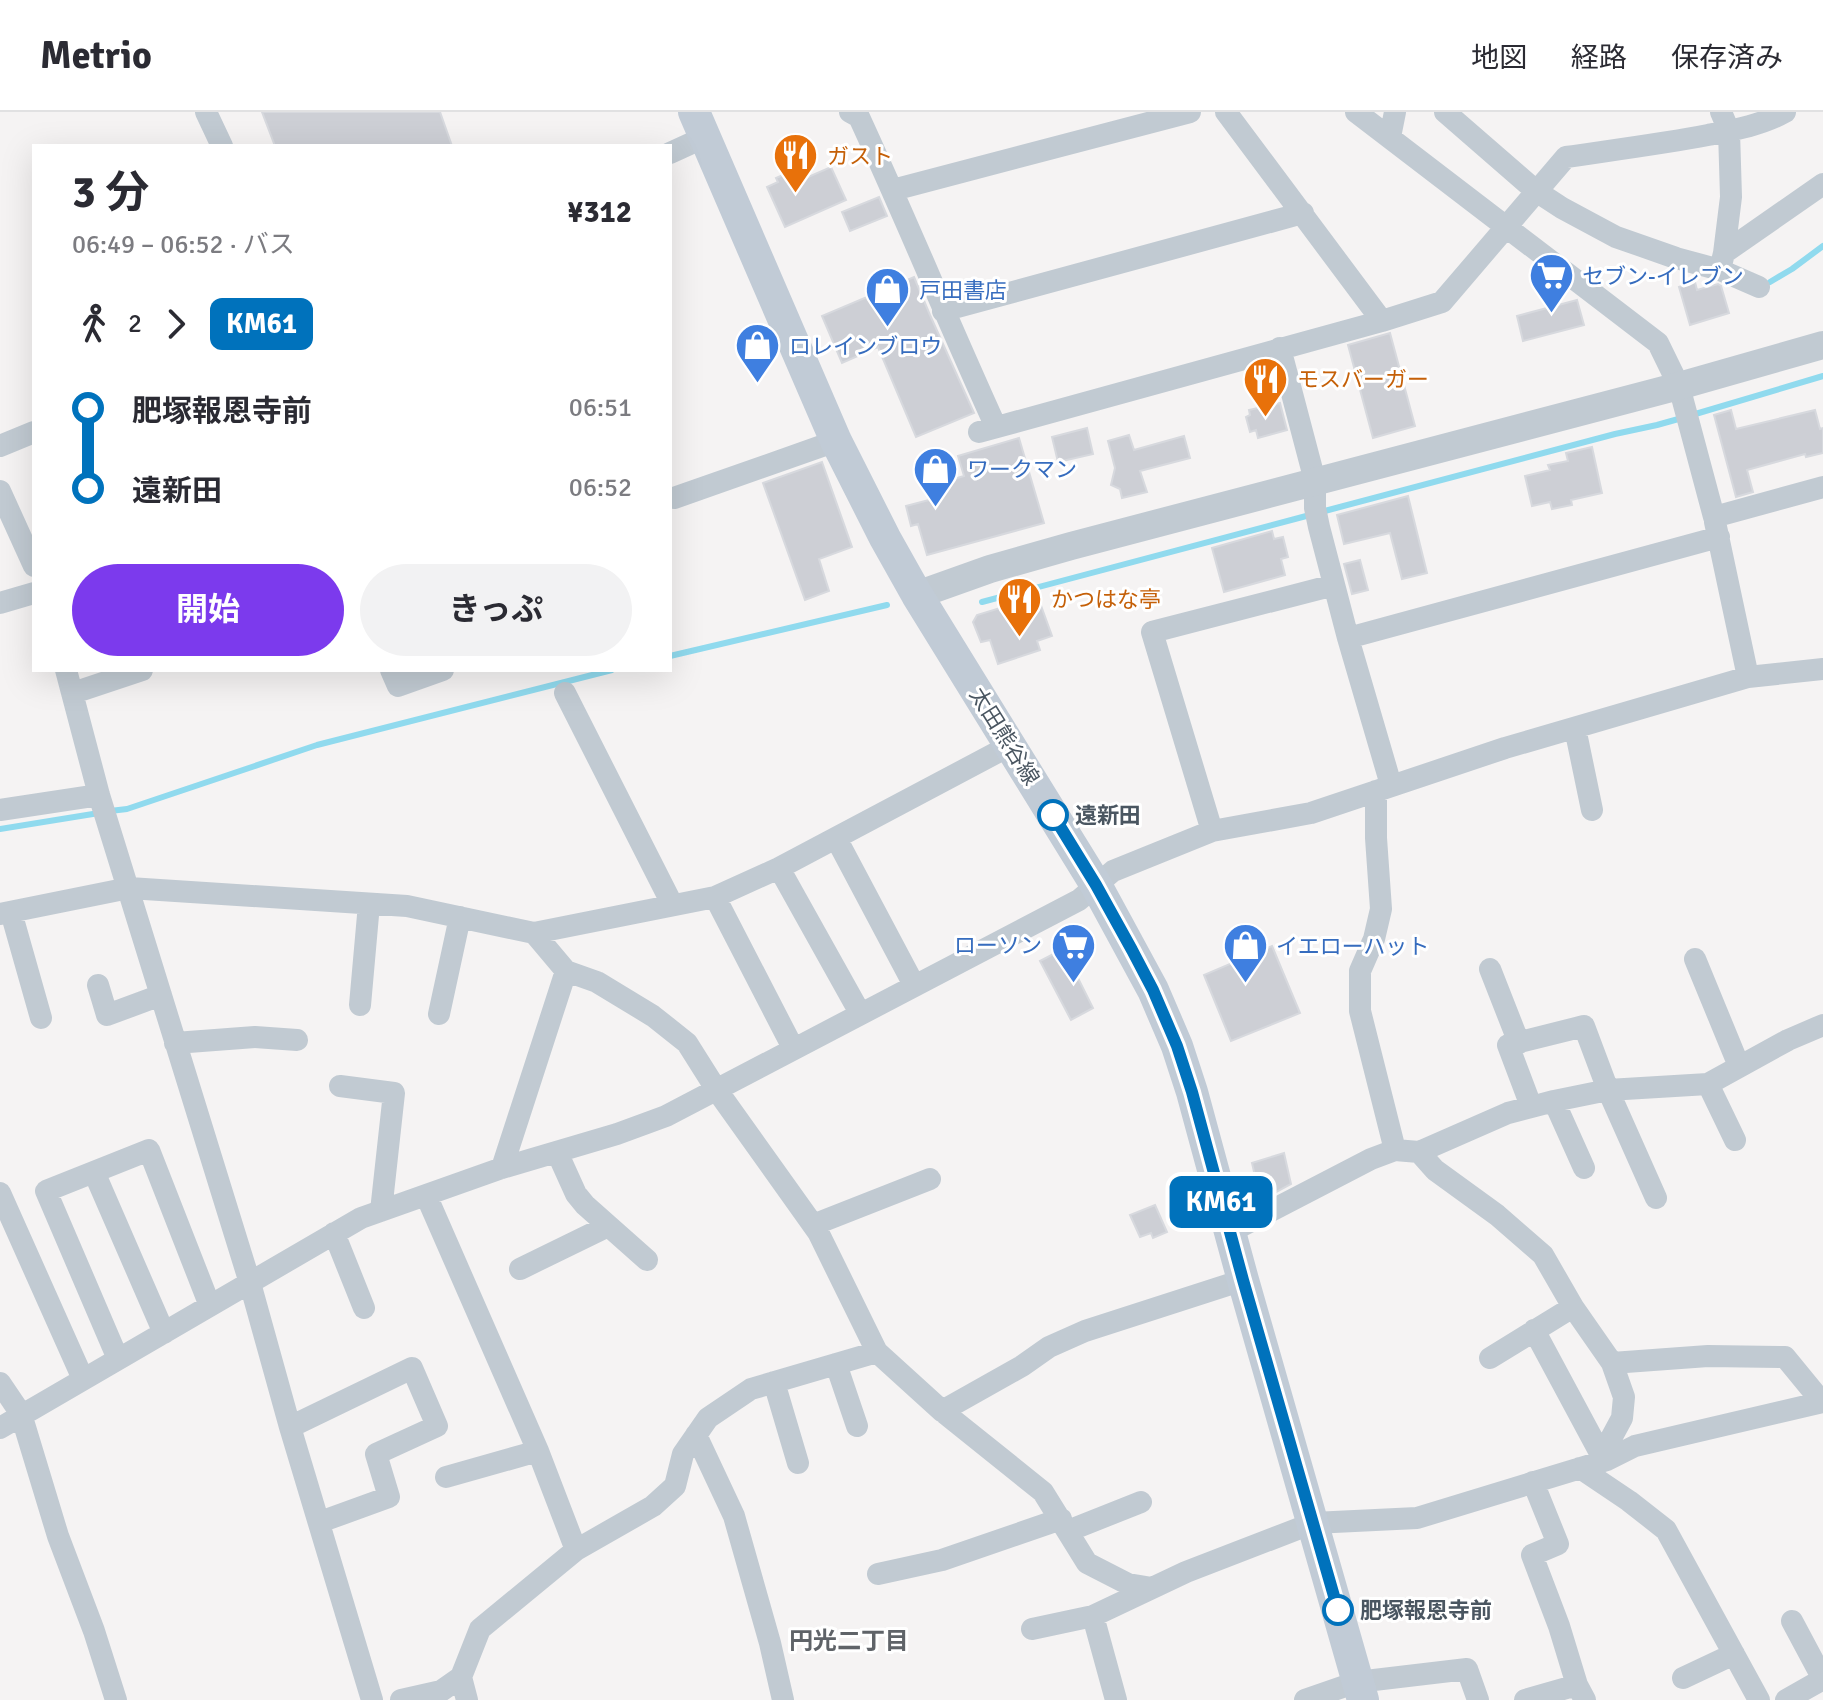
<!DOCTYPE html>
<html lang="ja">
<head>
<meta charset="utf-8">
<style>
	body { margin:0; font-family:Signika,"Noto Sans JP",sans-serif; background:#f2f2f3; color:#2b2b33; height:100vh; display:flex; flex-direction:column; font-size:30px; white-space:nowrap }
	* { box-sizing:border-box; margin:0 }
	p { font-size:26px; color:#7c7c81 }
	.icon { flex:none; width:44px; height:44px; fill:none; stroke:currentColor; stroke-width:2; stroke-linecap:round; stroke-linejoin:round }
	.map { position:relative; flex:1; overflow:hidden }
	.drawer { position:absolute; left:32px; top:32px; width:640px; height:528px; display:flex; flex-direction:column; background:#fff; border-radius:0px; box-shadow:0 8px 32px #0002 }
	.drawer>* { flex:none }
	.badge { padding:0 16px; border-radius:12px; font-size:28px; line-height:52px }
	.map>.badge { position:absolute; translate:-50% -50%; box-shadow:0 0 0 4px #fff }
	.legs { display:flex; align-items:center; gap:12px; height:88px; padding:0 40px; font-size:26px }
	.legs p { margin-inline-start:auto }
	.overview { display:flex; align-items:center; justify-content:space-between; height:136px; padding:0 40px }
	h1 { font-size:44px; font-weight:700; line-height:60px }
	.cta { display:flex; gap:16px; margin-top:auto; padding:16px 40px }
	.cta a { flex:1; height:92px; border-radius:48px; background:#7c3aed; color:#fff; font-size:32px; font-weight:700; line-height:92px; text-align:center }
	.cta a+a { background:#f2f2f3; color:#2b2b33 }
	ul { padding:0 40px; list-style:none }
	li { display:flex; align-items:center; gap:28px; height:80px; font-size:30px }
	li i { display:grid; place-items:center; width:12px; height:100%; margin:0 10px; background:currentColor }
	li i::after { content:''; width:20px; height:20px; margin:-10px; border:6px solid; border-radius:50%; background:#fff }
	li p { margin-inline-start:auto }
	li:first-child i { background:linear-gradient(#0000 50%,currentColor 0) }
	li:last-child i { background:linear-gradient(currentColor 50%,#0000 0) }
	header { display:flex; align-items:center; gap:48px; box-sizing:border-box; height:112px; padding:0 40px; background:#fff; border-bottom:2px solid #e1e1e2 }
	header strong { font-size:38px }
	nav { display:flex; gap:44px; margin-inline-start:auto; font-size:28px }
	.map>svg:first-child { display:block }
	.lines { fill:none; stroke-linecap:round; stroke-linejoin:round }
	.stream { stroke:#90daee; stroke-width:6 }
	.building { fill:#cdcfd5; stroke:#d7d9de; stroke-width:2 }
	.minor { stroke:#c1cad2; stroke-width:22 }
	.tertiary { stroke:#c1cad2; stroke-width:28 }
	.secondary { stroke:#c1cbd6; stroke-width:32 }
	.line-1-casing { stroke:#fff; stroke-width:18 }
	.line-1 { stroke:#0072bc; stroke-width:12 }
	.stop-1-dot { fill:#fff; stroke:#0072bc; stroke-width:4 }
	.labels { text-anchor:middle; stroke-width:6; stroke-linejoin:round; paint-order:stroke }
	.food-label { font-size:22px; fill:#c56008; stroke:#fff; text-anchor:start }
	.shop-label { font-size:22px; fill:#366cbe; stroke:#fff; text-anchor:start }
	.street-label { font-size:22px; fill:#4a5661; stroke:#fff }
	.stop-label { font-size:22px; font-weight:bold; fill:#4a5661; stroke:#fff; text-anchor:start }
	.neighbourhood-label { font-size:24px; font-weight:bold; fill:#5f6368; stroke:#fff }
</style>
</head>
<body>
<header>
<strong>Metrio</strong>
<nav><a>地図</a><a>経路</a><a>保存済み</a></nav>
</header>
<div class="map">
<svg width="1823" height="1588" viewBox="0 0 1823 1588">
	<rect width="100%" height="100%" fill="#f5f3f3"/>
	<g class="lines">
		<path class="stream" d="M 1770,170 L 1792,157 L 1823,134
			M 1692,303 L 1823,264
			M 1321,400 L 1615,322 L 1657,313 L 1682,306
			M 982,490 L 1310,403
			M 670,544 L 887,493
			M 110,699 L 127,697 L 317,633 L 612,558
			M 0,717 L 99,701"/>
	</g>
	<path class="building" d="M 262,0 L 440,0 L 452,34 L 275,34 Z
		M 801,55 L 806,66 L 831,55 L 846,88 L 785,115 L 767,75 L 778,70 L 776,66 Z
		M 879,85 L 887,104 L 850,119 L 842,100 Z
		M 914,165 L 930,203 L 974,301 L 916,325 L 878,235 L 842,251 L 822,204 Z
		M 1695,170 L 1697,178 L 1718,172 L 1721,174 L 1729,201 L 1690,213 L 1679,175 Z
		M 1577,188 L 1584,213 L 1523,229 L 1517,204 Z
		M 1390,221 L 1415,314 L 1373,326 L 1348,233 Z
		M 1280,291 L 1287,318 L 1258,326 L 1256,318 L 1250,320 L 1246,305 L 1250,303 L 1249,298 Z
		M 1731,298 L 1736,317 L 1815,298 L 1820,317 L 1823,316 L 1823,341 L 1806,345 L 1805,342 L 1747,358 L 1753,380 L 1736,385 L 1714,303 Z
		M 1087,316 L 1093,342 L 1058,350 L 1052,325 Z
		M 1129,323 L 1134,338 L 1184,324 L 1190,346 L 1140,359 L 1147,380 L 1122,386 L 1120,377 L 1111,373 L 1115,356 L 1108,329 Z
		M 1019,326 L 1044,411 L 927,443 L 918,412 L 911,414 L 906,394 L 929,388 L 926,375 L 964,364 L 958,344 Z
		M 1592,335 L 1602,381 L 1571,388 L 1572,393 L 1552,397 L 1550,390 L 1532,394 L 1525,364 L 1550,358 L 1548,353 L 1568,349 L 1566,341 Z
		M 822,350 L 852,435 L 819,447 L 829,479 L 805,488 L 763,371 Z
		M 1408,384 L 1427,461 L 1402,467 L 1390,421 L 1344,432 L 1337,403 Z
		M 1272,419 L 1274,427 L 1283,425 L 1288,445 L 1281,447 L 1285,463 L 1224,480 L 1212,436 Z
		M 1360,448 L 1368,478 L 1352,482 L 1344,452 Z
		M 1023,489 L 1024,495 L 1040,491 L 1052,524 L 1037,529 L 1040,538 L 998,552 L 990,528 L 981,530 L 973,510 L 977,503 Z
		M 1272,834 L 1300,901 L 1231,929 L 1204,863 Z
		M 1059,839 L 1067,854 L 1071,852 L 1093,896 L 1071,908 L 1040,849 Z
		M 1284,1041 L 1291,1072 L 1269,1084 L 1260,1086 L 1252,1051 Z
		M 1155,1093 L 1167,1120 L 1153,1126 L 1151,1121 L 1140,1125 L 1130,1103 Z"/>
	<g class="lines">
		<path class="minor" d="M 206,0 L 222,34
			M 850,0 L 859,5 C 906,107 949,212 996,315
			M 1226,0 L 1382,209
			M 1356,0 L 1658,231 L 1679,274 L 1714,405 L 1823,375
			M 1445,0 L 1536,79 L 1562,96 L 1616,125 L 1676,146 L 1720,158
			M 1721,0 L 1729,19 L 1731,85 L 1724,141 L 1720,158 L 1759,175
			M 1390,25 L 1395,0
			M 670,41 L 705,25
			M 893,78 L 1190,0
			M 1724,141 L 1823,72
			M 943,199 L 1303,101
			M 1280,236 L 1315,369 L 1315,396 L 1319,415 L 1348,526 L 1391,673
			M 979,320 L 1382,209 L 1442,190 L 1566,45 C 1613,38 1661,32 1708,23 C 1734,18 1762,13 1785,0
			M 0,334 L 34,320
			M 0,379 L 34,454
			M 674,386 L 836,329
			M 1715,410 L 1748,565
			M 0,491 L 34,481
			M 1348,526 L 1719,425
			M 66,558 L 99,683 L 250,1171 L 290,1315 L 372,1588
			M 391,558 L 398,574 L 443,558
			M 73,581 L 142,558
			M 565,581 L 672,792
			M 1575,616 L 1592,698
			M 1376,679 L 1376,726 L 1381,797 L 1374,827 L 1360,859 L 1360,899 L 1395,1038
			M 0,698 L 99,683
			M 1212,719 L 1152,520 L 1334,473
			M 836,726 L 914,873
			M 779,756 L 860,901
			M 715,785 L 793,936
			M 11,800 L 41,906
			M 0,802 L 129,776 L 407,794 L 534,821 L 715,785 L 779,756 L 1011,633
			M 534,821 L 566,859 L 597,870 L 653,904 L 687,931 L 716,977 L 818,1120 L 877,1240 L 942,1299 L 1043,1380 L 1087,1451 L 1128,1472 L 1152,1476
			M 1695,847 L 1739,954
			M 1490,857 L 1519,931
			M 98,873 L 107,903 L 161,883
			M 360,893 L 369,792
			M 439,902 L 460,805
			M 175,931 L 255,925 L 297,928
			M 1708,972 L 1735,1028
			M 340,974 L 394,981 L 381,1099
			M 1554,989 L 1584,1056
			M 1531,994 L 1508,933 L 1584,914 L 1608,978 L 1656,1086
			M 557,1040 L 576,1082 L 585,1093 L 647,1148
			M 1419,1040 L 1435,1058 L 1497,1103 L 1543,1143 L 1573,1195 L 1612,1251 L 1624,1285 L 1622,1306 L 1608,1332 L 1607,1348
			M 502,1056 L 566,859
			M 94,1060 L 164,1221
			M 0,1081 L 83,1267
			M 426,1083 L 538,1339 L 576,1438
			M 813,1113 L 930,1067
			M 1230,1120 L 1371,1047 L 1395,1038 L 1419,1040 L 1508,1001 L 1554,989 L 1608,978 L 1708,972 L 1788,928 L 1823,913
			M 334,1121 L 364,1196
			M 520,1157 L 608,1114
			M 1534,1218 L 1599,1339 L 1607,1348
			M 1490,1246 L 1573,1195
			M 118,1247 L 46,1079 L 149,1038 L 210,1194
			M 1612,1251 L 1708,1244 L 1785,1245 L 1822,1290
			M 836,1252 L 857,1314
			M 774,1270 L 798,1351
			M 0,1271 L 21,1302 L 58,1424 L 94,1519 L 116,1588
			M 942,1299 L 1022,1254 L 1049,1235 L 1085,1219 L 1243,1168
			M 290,1315 L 412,1256 L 437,1314 L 376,1342 L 389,1385 L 320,1410
			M 0,1316 L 361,1106 L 502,1056 L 617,1022 L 666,1004 L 1079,788 L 1113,759 L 1212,719 L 1311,701 L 1505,636 L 1748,565 L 1823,557
			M 696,1323 L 734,1404 L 770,1531 L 783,1588
			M 1580,1356 L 1629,1389 L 1666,1418 L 1759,1588
			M 446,1365 L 538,1339
			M 1533,1370 L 1558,1432 L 1532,1443 L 1559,1514 L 1577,1573 L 1585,1588
			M 1068,1419 L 1141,1390
			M 878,1462 L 942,1448 L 1061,1407
			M 1093,1504 L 1116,1588
			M 1032,1517 L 1093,1504 L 1186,1460 L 1313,1411 L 1417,1406 L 1607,1348 L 1635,1334 L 1823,1290
			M 461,1565 L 467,1588
			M 1683,1566 L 1734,1542
			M 401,1588 L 441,1579 L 461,1565 L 480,1517 L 576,1438 L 653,1394 L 675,1374 L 683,1342 L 708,1306 L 751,1277 L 877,1240
			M 1305,1588 L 1357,1570 L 1467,1557 L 1478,1588
			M 1525,1588 L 1577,1573
			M 1786,1588 L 1823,1567 L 1792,1509"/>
		<path class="tertiary" d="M 917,483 L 990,457 L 1071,434 L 1679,274 L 1823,233"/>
		<path class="secondary" d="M 694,0 L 836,329 L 885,426 L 917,483 L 1096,773 L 1153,878 L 1177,934 L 1192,980 L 1243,1168 L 1363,1588"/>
	</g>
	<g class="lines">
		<defs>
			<path id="line-1" d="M 1053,703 L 1096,773 L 1132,838 L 1153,878 L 1177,934 L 1192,980 L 1243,1168 L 1338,1498"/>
		</defs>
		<use href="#line-1" class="line-1-casing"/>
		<use href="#line-1" class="line-1"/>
	</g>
	<defs>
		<symbol id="restaurant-pin" viewBox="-11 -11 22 30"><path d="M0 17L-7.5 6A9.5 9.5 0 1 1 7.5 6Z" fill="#e8710a" stroke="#fff"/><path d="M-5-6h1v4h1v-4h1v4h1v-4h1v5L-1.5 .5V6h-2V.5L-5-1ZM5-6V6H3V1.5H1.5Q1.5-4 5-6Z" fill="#fff"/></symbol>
		<symbol id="supermarket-pin" viewBox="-11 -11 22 30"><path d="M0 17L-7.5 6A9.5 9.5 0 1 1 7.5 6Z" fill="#3f7fe0" stroke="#fff"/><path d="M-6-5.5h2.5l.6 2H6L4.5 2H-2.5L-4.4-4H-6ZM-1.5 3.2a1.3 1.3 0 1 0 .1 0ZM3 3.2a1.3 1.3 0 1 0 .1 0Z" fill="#fff"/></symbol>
		<symbol id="shop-pin" viewBox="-11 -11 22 30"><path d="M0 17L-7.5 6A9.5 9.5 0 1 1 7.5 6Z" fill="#3f7fe0" stroke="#fff"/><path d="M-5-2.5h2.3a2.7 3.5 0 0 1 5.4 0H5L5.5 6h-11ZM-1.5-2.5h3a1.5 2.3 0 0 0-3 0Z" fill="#fff"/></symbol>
	</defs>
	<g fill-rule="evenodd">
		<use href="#restaurant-pin" x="770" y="18" width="51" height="69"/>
		<use href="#supermarket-pin" x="1526" y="138" width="51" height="69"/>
		<use href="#shop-pin" x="862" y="152" width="51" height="69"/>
		<use href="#shop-pin" x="732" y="208" width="51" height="69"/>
		<use href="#restaurant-pin" x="1240" y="242" width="51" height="69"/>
		<use href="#shop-pin" x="910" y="332" width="51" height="69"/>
		<use href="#restaurant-pin" x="994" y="462" width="51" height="69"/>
		<use href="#supermarket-pin" x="1048" y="808" width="51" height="69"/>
		<use href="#shop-pin" x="1220" y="808" width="51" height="69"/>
	</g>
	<g class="stop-1-dot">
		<circle cx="1053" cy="703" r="14"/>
		<circle cx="1338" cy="1498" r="14"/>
	</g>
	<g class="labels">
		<g class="food-label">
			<text x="827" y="52">ガスト</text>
			<text x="1297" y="275">モスバーガー</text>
			<text x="1051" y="495">かつはな亭</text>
		</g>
		<g class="shop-label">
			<text x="1582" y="172">セブン-イレブン</text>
			<text x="919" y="186">戸田書店</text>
			<text x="789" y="242">ロレインブロウ</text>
			<text x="967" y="365">ワークマン</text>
			<text x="1042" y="841" text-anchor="end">ローソン</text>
			<text x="1276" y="842">イエローハット</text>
		</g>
		<g class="street-label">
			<text transform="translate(1005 624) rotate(58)" y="8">太田熊谷線</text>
		</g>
		<g class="stop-label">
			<text x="1075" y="711">遠新田</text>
			<text x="1360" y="1506">肥塚報恩寺前</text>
		</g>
		<g class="neighbourhood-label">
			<text x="849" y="1537">円光二丁目</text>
		</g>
	</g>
</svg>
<b class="badge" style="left:1221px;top:1090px;background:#0072bc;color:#fff">KM61</b>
<section class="drawer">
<div class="overview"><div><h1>3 分</h1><p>06:49 – 06:52 · バス</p></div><b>¥312</b></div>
<div class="legs"><svg class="icon" aria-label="walk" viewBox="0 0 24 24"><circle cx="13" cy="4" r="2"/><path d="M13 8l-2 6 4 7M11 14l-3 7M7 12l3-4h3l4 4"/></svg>2<svg class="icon" aria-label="forward" viewBox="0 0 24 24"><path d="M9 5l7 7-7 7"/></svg><b class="badge" style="background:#0072bc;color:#fff">KM61</b></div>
<ul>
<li><i style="color:#0072bc"></i><b>肥塚報恩寺前</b><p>06:51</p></li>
<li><i style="color:#0072bc"></i><b>遠新田</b><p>06:52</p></li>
</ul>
<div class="cta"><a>開始</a><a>きっぷ</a></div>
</section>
</div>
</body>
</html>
